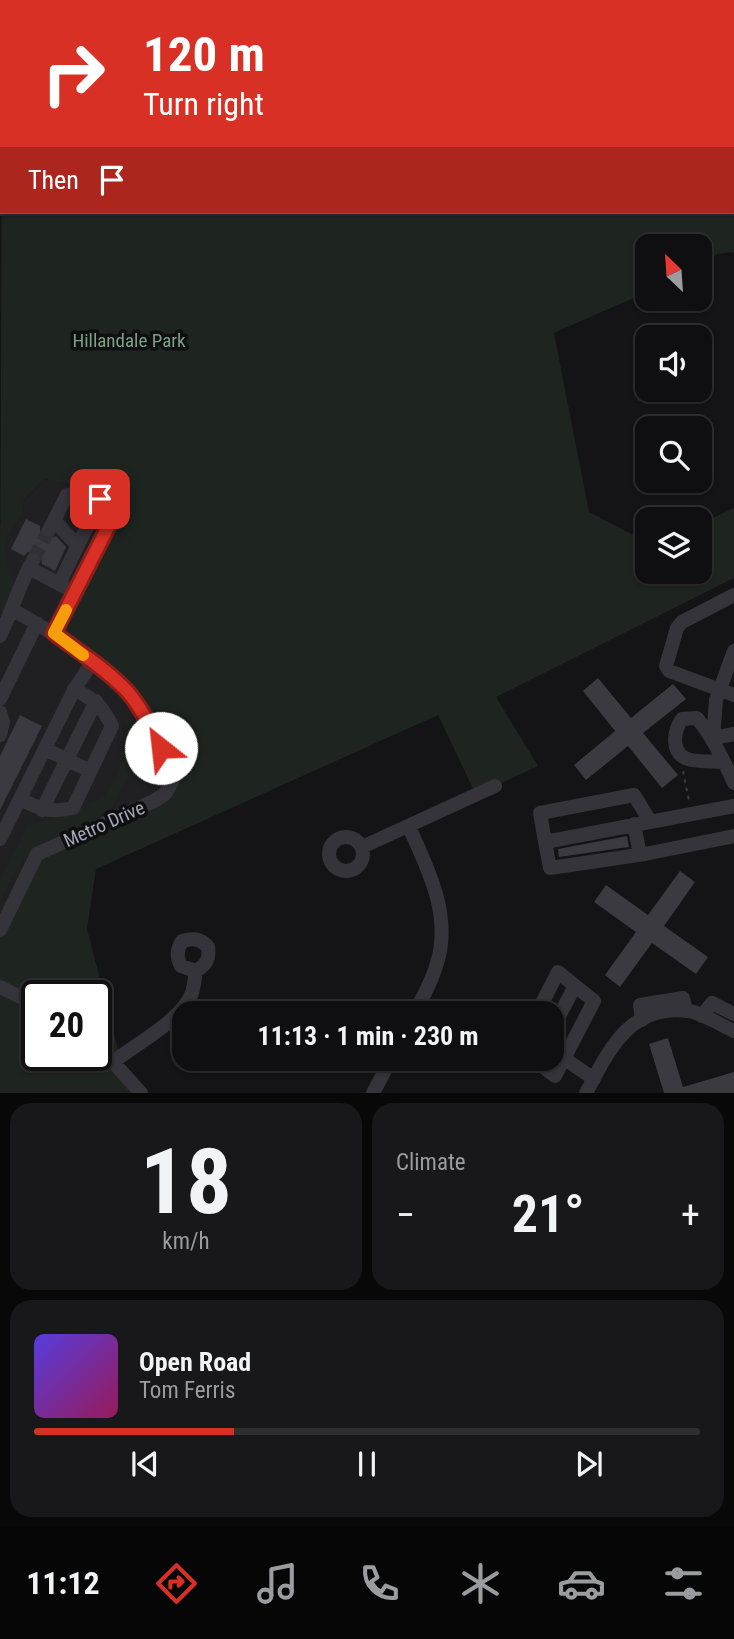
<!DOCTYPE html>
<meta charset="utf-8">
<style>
:root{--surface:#0f0e10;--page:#181719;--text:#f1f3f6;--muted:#9b9c9f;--line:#2f2e30;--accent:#d93025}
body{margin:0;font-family:"Roboto Condensed",sans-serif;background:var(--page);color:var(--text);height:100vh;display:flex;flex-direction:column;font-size:26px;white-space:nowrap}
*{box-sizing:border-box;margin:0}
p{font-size:23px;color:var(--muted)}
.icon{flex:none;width:38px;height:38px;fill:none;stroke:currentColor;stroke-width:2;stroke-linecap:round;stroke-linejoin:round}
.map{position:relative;height:1093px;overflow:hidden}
.details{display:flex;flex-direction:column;gap:10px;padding:10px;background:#080809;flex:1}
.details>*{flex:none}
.top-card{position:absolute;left:0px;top:0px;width:735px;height:214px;box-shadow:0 2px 5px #0004,0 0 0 2px var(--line);background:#d93025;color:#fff;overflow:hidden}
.needle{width:46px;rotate:335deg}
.controls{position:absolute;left:635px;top:234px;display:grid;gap:14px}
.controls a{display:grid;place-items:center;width:77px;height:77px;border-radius:14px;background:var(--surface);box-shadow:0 2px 5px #0004,0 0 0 2px var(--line);font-size:35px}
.speed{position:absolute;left:21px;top:980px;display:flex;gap:14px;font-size:35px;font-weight:700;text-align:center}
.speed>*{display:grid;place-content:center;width:91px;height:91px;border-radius:50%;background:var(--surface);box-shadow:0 2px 5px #0004,0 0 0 2px var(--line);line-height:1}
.speed .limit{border:4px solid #111;border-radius:10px;background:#fff;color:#111}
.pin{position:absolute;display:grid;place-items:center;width:60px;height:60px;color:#fff;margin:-30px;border-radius:14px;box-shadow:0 4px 10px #0006}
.me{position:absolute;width:77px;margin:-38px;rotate:331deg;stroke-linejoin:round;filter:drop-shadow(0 0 5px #0008)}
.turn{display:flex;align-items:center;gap:24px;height:147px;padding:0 28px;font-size:32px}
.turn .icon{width:91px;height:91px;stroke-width:2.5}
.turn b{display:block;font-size:49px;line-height:60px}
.then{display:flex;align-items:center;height:66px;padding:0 28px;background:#0003;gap:14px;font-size:26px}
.big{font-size:52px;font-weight:700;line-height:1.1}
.details .card{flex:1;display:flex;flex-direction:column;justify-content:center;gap:10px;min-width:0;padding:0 24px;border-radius:21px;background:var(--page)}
.details .dial{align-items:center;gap:0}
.dial b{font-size:91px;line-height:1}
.song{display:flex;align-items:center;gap:21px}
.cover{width:84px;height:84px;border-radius:10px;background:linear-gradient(135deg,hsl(250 70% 55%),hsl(330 70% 35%))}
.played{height:7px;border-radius:4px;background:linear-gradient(90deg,var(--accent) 30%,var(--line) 30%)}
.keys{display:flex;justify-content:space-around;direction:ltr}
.heat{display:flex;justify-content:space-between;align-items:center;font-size:38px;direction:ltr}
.details .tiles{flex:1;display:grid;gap:10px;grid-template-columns:1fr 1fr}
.card:last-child{grid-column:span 2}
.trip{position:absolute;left:172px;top:1001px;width:392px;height:70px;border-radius:21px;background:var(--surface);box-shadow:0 2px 5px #0004,0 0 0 2px var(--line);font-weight:700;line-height:70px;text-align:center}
.menu{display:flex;height:112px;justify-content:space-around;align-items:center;background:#060606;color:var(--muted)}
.menu .icon{width:49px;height:49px}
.menu .current{color:var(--accent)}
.menu b{font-size:32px;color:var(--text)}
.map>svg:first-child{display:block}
</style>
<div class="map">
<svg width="734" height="1093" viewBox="0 0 734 1093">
<rect width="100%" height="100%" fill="#141315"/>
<path fill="#201f22" d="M80,478L94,480L108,488L128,693L172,782L0,930V525L45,479L69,485Z"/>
<path fill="#1e2520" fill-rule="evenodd" d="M85,0H734V255L733,252L717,254L700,268V247H648L647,292L554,333L589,512L647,542L648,572H700V524L734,508V578L496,697L538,766L476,795L438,715L96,869L87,929L120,1057L113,1063L141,1093H0V930L37,854L121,818L172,782L128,693L54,633L108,527L100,500L108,488L94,480L80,478L69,485L45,479L23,501C27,517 8,527 5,541C2,556 11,572 15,586L3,612H0L2,122V212H733V2H84ZM37,996H96V1055H37Z
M124,719L131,721L135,727V764L112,807L98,818L42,843L26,857L9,883L0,904V880L28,825L76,811L104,796L118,774L129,742Z"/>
<path fill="#3b3a40" d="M26,519L40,526V531L44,538L50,539L56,536L66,547L55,571L42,564L41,555L37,551L28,552L24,556L11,549Z
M598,678L631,718L673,684L686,699L643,733L678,775L662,788L628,746L586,780L574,765L615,731L583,691Z
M20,715L42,726L0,810V756Z
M627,836L629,847L559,857L558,849Z
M680,871L695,882L664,926L708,957L696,974L652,943L620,987L605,975L636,932L594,902L606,885L648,915Z
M668,1038L683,1087L734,1072V1093H664L649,1044Z"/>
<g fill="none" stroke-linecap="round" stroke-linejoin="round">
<path stroke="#313035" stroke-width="14" stroke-dasharray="14 7" stroke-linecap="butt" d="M33,560L49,530"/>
<path stroke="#3a3b41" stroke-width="2" stroke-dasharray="3.5 5" stroke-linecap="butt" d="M381,0L382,2
M683,771L689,801"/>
<path stroke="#35343a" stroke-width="14" d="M54,520L77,545
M49,530L67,495C95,488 106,500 108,527L54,633
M29,568L65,587
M59,584L100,500
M734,595L682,622L677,628L666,666L669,671L734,695
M0,636C12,611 19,585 33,560
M0,699L37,623
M0,712L3,722L0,735
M713,738L716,700L734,651
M713,738L734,734
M45,749L90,771
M724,762C713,761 701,762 691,760C670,756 673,732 682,719L697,718C713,738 723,759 734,783
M20,799C42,810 49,813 73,808L112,726C101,704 96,701 74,689
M734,806L545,842L550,868L645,854L734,836
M42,810L96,701
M634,824L640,855
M409,827C428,869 452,916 437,963C432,981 423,997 414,1013
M329 854a17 17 0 1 1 34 0a17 17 0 1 1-34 0Z
M0,839L73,692L92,662
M545,842L540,813L634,795L650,821
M362,847L495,786
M0,930L37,854L154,801L165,794L172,782C158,699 81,648 13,610
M0,987L37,1005
M702,1016L712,1003L734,1014
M642,1020L640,1005L683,998L686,1011
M551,1031L575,986
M96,1048L113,1062L141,1093
M533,1059L555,1076L594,1001L558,972L537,1013
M565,1059L594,1079
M113,1062C136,1044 182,1020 192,993C194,986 195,978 196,971C206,965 210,959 208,947C200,938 193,938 182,941C177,950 176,956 181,966L196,971
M373,1093L391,1059
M586,1093C609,1050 630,1003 689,1011C703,1013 720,1025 734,1031"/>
</g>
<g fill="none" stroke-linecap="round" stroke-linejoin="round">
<g stroke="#8d1f18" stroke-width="18">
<path id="route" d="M100,499L107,511L108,527L54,633C79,652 106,669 127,691C141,707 152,729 161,748"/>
</g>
<use href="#route" stroke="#d93025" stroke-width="12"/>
<path stroke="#f59e0b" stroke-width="12" d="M66,610L54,633L83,655"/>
</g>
<g text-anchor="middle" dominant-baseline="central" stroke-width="7" stroke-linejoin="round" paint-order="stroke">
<g font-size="19" fill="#7ca187" stroke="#0f0e10">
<text x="129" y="340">Hillandale Park</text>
</g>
<g font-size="19" fill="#a5a6b6" stroke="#0f0e10">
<text transform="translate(104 824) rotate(-24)">Metro Drive</text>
</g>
</g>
</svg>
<div class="controls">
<a><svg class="needle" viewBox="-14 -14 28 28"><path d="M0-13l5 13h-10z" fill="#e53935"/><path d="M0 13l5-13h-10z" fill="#9b9c9f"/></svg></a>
<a><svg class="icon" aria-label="sound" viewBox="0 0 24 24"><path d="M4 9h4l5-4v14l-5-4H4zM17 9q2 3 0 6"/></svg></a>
<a><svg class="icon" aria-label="search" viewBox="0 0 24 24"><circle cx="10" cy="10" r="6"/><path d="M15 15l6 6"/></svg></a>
<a><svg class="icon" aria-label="layers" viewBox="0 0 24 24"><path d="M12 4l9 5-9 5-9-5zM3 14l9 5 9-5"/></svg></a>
</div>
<div class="speed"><div class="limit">20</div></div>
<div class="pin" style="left:100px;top:499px;background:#d93025"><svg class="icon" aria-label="arrive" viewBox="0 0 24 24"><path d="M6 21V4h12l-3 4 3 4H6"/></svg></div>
<svg class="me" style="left:161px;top:748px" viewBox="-20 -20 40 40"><circle r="19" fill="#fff"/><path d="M0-13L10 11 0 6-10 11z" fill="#d93025"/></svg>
<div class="trip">11:13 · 1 min · 230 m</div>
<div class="top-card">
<div class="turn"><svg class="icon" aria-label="right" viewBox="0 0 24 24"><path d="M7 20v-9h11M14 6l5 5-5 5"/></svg><div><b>120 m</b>Turn right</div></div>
<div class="then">Then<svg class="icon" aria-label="arrive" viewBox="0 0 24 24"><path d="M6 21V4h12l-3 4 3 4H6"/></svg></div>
</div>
</div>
<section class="details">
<div class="tiles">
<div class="card dial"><b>18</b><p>km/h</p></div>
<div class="card"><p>Climate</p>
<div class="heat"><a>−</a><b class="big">21°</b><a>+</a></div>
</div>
<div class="card">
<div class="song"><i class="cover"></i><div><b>Open Road</b><p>Tom Ferris</p></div></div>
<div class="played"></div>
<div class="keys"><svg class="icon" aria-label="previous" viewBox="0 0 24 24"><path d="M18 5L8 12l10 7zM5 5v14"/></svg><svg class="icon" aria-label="pause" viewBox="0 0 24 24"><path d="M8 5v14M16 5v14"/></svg><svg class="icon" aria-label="next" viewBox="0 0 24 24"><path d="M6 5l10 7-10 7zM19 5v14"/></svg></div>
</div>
</div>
</section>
<nav class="menu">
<b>11:12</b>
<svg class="icon current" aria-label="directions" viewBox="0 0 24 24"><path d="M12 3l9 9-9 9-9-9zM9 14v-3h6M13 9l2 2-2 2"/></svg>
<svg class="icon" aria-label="music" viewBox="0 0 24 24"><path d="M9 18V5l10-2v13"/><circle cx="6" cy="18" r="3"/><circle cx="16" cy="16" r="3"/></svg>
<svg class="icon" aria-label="phone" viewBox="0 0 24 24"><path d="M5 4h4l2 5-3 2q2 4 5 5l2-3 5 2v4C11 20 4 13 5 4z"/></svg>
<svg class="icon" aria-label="climate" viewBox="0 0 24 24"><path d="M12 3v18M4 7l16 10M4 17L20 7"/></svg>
<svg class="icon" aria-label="car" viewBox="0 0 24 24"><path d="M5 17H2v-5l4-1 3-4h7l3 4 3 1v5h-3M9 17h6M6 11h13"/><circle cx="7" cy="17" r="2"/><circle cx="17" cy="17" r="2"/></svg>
<svg class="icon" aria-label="filters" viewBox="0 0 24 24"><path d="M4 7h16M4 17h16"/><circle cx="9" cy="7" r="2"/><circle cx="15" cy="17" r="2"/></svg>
</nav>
